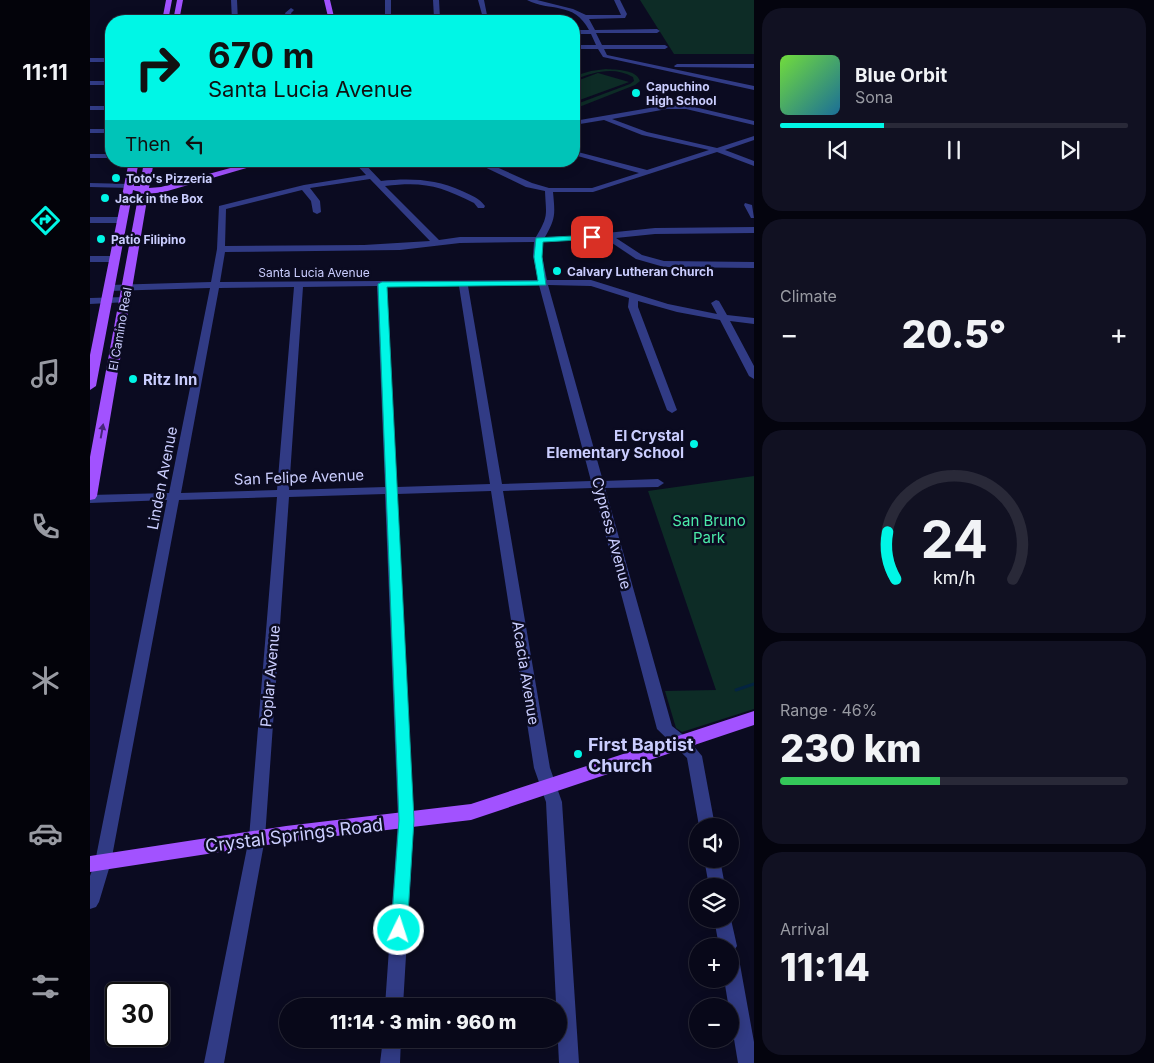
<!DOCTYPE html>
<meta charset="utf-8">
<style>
:root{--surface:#080819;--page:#112;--text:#f1f3f6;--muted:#989aa2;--line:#292938;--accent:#00f6e6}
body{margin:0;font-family:Inter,sans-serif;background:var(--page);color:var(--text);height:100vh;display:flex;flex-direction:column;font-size:19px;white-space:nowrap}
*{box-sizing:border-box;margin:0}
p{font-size:16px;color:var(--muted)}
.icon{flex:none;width:28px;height:28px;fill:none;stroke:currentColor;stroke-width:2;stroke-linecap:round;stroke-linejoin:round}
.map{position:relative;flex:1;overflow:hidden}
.panel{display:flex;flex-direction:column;gap:8px;padding:8px;background:#04040e;width:400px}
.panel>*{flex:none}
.top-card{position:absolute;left:15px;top:15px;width:475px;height:152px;border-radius:20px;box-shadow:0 2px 12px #0003,0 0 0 1px var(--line);background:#00f6e6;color:#111;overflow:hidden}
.fabs{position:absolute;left:599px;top:818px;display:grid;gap:10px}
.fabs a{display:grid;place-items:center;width:50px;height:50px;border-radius:50%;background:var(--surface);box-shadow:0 2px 12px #0003,0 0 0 1px var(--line);font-size:25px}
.speed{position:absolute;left:15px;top:982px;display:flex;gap:10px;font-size:25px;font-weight:700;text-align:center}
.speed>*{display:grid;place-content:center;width:65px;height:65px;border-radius:50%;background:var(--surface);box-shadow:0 2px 12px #0003,0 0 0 1px var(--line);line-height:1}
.speed .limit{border:2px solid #111;border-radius:8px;background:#fff;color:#111}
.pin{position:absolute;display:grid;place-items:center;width:42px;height:42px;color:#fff;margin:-21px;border-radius:10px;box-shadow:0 2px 8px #0006}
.me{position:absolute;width:55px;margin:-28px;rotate:4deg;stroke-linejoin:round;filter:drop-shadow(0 0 4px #0008)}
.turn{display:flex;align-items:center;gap:18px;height:105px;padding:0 20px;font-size:22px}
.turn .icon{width:65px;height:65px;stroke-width:2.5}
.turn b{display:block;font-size:35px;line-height:42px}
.then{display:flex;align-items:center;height:48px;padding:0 20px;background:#0003;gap:10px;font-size:19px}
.big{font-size:38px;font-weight:800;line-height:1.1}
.panel .widget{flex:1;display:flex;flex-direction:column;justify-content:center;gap:8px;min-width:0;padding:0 18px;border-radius:20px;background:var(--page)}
.panel .dial{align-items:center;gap:0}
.dial svg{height:130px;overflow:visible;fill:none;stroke:var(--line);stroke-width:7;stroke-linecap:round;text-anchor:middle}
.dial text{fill:var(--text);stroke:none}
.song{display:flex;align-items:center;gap:15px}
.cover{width:60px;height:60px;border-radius:8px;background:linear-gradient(135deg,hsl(100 70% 55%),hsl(200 70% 35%))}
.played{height:5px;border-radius:2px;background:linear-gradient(90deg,var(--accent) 30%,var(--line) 30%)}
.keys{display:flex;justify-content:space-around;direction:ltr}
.heat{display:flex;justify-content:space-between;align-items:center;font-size:28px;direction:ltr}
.charge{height:8px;border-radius:4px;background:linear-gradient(90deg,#34c759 46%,var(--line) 0)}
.trip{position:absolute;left:189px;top:998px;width:288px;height:50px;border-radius:25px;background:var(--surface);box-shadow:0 2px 12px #0003,0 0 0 1px var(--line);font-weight:800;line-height:50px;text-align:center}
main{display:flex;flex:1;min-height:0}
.tab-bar{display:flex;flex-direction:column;width:90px;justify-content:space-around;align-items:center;background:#03030a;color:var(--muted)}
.tab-bar .icon{width:35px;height:35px}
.tab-bar .current{color:var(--accent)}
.tab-bar b{font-size:22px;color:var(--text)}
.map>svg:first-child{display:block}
</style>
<main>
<nav class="tab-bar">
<b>11:11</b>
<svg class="icon current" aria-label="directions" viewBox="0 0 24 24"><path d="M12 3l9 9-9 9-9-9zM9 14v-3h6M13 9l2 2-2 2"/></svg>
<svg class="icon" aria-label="music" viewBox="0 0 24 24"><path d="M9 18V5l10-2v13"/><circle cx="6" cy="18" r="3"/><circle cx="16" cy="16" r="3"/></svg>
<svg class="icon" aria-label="phone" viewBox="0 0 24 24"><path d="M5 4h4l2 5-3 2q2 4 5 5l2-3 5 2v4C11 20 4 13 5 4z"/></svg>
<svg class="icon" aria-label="climate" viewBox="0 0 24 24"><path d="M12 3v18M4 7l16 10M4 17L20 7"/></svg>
<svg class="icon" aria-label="car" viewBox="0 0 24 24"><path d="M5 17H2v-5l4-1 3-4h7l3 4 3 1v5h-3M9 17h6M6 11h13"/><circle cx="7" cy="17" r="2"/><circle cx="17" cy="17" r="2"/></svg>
<svg class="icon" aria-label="filters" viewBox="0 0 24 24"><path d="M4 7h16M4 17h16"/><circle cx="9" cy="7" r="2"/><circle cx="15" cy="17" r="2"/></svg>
</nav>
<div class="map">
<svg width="664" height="1063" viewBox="0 0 664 1063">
<rect width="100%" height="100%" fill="#0b0b21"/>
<path fill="#0d2c26" d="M550,0H664V54H584Z
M516,69C526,70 546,69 550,81L545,85L484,109V105L540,84L544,81L543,77C524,66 503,72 484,80V76L501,71Z
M508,73L539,82L484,102V82Z
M664,476V709L592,732L586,728L575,691L626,690L558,491Z"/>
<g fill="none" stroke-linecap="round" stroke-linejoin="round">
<path stroke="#042441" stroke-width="3" d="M646,690L664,684"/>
<path fill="#313b85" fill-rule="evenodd" d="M141,0H147L148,21H142Z
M295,0H301V18L298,20L295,18Z
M343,0H349L350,18L347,20L344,18Z
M388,0H394L397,15H438L441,17L438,19L393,18Z
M437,0H447L483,9L496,15H531L524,0H530L537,14L535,18L499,19L505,30L567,29L570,31L567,33H506L512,45H575L578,47L575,49H514L517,55L664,86V90L513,57L508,49H484V45H506L501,34H484V30H499C484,1 460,12 437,0Z
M201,8L204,10L201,13L202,16H242L245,18L242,20L197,19L195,13Z
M0,58H21V62H0Z
M587,64H664V68L585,67L584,66Z
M0,81H21V85H0Z
M577,105H596L664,121V125L596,109H577L522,119L557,132L627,148L664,136V140L635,150L664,161V166L627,152L503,192H463C465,214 466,218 455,237L487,236L565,228L664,227V233L565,234L526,238L552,255L574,261L664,262V268L574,267L546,259L516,239L453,242L452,256L457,280H501L578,304L627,314L621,303L626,300L629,301L637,315L664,318V324L640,321L664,366V379L659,376L630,320L587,312L548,301V307L587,410L582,413L577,410L538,307L539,298L501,286L458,285L513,481L568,479L574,483L568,487L515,488L582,726L597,738L612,756L625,826H609L597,758L567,729L503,488L413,491L460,768L472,802L489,1063H469L456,802L444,768L401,491L307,494L324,820L313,1006H295L308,820L295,494L199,497L175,838L134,1063H114L159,838L187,497L89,500L21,862L9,902L6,907L0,909V876L5,862L77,500L0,503V495L79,493L120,288L19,291L14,288L19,285L121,282L127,249L129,206L214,185L276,175L263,161H272L291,181C321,178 345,179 372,191C381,195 389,198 395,206L394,208H388L384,203C350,186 334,181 295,186L349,240L370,237H446C459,215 456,215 455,191L436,187L382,161H393L442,183L459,188H502L549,173L484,155V151L557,170L619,150L552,135L514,120L484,125V121ZM280,179L340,241L274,245L135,246L136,209L212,190L221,201L223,212L227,214L231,212L230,201L220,188ZM444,242L443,256L448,280L130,282L135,252L310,250L370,243ZM449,285L501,481L412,484L378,286ZM287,286L295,487L199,490L213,287ZM297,286H369L400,484L307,487ZM204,287L187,490L91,493L129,288Z
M0,106H21V110H0Z
M0,129H21V133H0Z
M0,154H21V158H0Z
M0,183L40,184L44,186L40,188L0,187Z
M655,203L662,205L664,218H661L654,205Z
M0,217H33L37,220L33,223H0Z
M0,256H25L29,259L25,262H0Z
M35,297L38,298V302L0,304V298Z
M614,859H630L635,886H619Z
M640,915L647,946L643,952L646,953L649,959L664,1042V1063H648L634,979H640V946H629L624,919H640Z
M293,1039H311L310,1063H290Z"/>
<path fill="#a252ff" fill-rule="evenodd" d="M76,0H82L78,21H72Z
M87,0H93L89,21H83Z
M234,0H240L245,21H239Z
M39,161H49L44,186H50L54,161H64L59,188L71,187L166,161H181L74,192L58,194L7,496L5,499L0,500V457L49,192L43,190L6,386L0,390V355Z
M664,711V725L381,820L196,842L0,872V856L196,826L381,804Z"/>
</g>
<defs><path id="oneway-solid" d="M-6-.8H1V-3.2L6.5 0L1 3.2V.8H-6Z" transform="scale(1.25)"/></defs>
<use fill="#47277a" href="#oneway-solid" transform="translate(12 431) rotate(-80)"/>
<path fill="#00f6e6" stroke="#00a096" d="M502,235H505V239L453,242L452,257L456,285L297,287L324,820L317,930L315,935L309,937L303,935L301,930L309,820L288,284L292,282L448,281L444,257L446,238Z"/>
<g fill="#00f6e6" stroke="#0b0b21" stroke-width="2">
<circle cx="546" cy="93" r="5"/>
<circle cx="26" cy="178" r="5"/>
<circle cx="15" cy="198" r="5"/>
<circle cx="11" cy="239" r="5"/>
<circle cx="467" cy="271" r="5"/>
<circle cx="43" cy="379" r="5"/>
<circle cx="604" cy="444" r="5"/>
<circle cx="488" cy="754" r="5"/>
</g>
<g text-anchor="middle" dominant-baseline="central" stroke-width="5" stroke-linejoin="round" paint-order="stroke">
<g font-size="12" font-weight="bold" fill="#cbceff" stroke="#0b0b21" text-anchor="start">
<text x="556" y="86">Capuchino<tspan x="556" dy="14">High School</tspan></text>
<text x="36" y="178">Toto's Pizzeria</text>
<text x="25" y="198">Jack in the Box</text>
<text x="21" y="239">Patio Filipino</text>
<text x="477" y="271">Calvary Lutheran Church</text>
</g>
<g font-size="12" fill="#cbceff" stroke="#0b0b21">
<text x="224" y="272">Santa Lucia Avenue</text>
<text transform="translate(30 329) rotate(-80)">El Camino Real</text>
</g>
<g font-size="15" font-weight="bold" fill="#cbceff" stroke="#0b0b21" text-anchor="start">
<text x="53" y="379">Ritz Inn</text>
<text x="594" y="435" text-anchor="end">El Crystal<tspan x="594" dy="17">Elementary School</tspan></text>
</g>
<g font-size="15" fill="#cbceff" stroke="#0b0b21">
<text transform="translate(209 477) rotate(-2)">San Felipe Avenue</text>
<text transform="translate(72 478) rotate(-79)">Linden Avenue</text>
<text transform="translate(522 533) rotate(75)">Cypress Avenue</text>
<text transform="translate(436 673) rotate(81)">Acacia Avenue</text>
<text transform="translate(180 676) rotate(-85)">Poplar Avenue</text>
</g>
<g font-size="15" fill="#4beba9" stroke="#0b0b21">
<text x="619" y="520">San Bruno<tspan x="619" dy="17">Park</tspan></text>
</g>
<g font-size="18" font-weight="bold" fill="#cbceff" stroke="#0b0b21" text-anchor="start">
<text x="498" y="744">First Baptist<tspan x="498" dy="21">Church</tspan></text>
</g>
<g font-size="18" fill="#cbceff" stroke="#0b0b21">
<text transform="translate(204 835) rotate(-7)">Crystal Springs Road</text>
</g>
</g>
</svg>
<div class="fabs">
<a><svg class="icon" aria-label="sound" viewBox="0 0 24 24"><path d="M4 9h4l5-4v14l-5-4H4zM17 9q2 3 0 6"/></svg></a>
<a><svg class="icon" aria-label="layers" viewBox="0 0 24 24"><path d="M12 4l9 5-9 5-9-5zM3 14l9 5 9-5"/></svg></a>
<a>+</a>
<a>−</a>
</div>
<div class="speed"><div class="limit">30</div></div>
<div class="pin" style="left:502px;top:237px;background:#d93025"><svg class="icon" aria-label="arrive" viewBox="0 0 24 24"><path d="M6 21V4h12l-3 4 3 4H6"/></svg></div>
<svg class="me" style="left:309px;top:930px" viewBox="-20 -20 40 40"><circle r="17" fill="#00f6e6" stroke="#fff" stroke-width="3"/><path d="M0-11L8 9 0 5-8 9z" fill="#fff"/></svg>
<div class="trip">11:14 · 3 min · 960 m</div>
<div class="top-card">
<div class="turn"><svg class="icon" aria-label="right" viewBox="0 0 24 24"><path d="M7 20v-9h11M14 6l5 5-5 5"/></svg><div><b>670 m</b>Santa Lucia Avenue</div></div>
<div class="then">Then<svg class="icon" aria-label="left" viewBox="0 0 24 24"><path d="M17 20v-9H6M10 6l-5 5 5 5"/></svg></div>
</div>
</div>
<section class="panel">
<div class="widget">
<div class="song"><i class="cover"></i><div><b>Blue Orbit</b><p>Sona</p></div></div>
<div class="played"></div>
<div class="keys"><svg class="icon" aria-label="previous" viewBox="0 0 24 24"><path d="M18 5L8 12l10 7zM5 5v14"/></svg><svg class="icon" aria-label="pause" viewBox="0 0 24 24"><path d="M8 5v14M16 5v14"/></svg><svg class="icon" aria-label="next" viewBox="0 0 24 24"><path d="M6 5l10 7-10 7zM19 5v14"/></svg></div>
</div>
<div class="widget"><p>Climate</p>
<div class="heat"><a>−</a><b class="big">20.5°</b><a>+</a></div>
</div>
<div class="widget dial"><svg viewBox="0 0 100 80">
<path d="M14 69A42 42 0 1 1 86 69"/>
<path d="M14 69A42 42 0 0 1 9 40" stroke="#00f6e6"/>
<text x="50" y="56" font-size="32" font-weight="700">24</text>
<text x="50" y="72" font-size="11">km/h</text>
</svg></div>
<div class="widget"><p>Range · 46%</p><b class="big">230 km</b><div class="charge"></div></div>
<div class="widget"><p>Arrival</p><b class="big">11:14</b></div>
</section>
</main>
